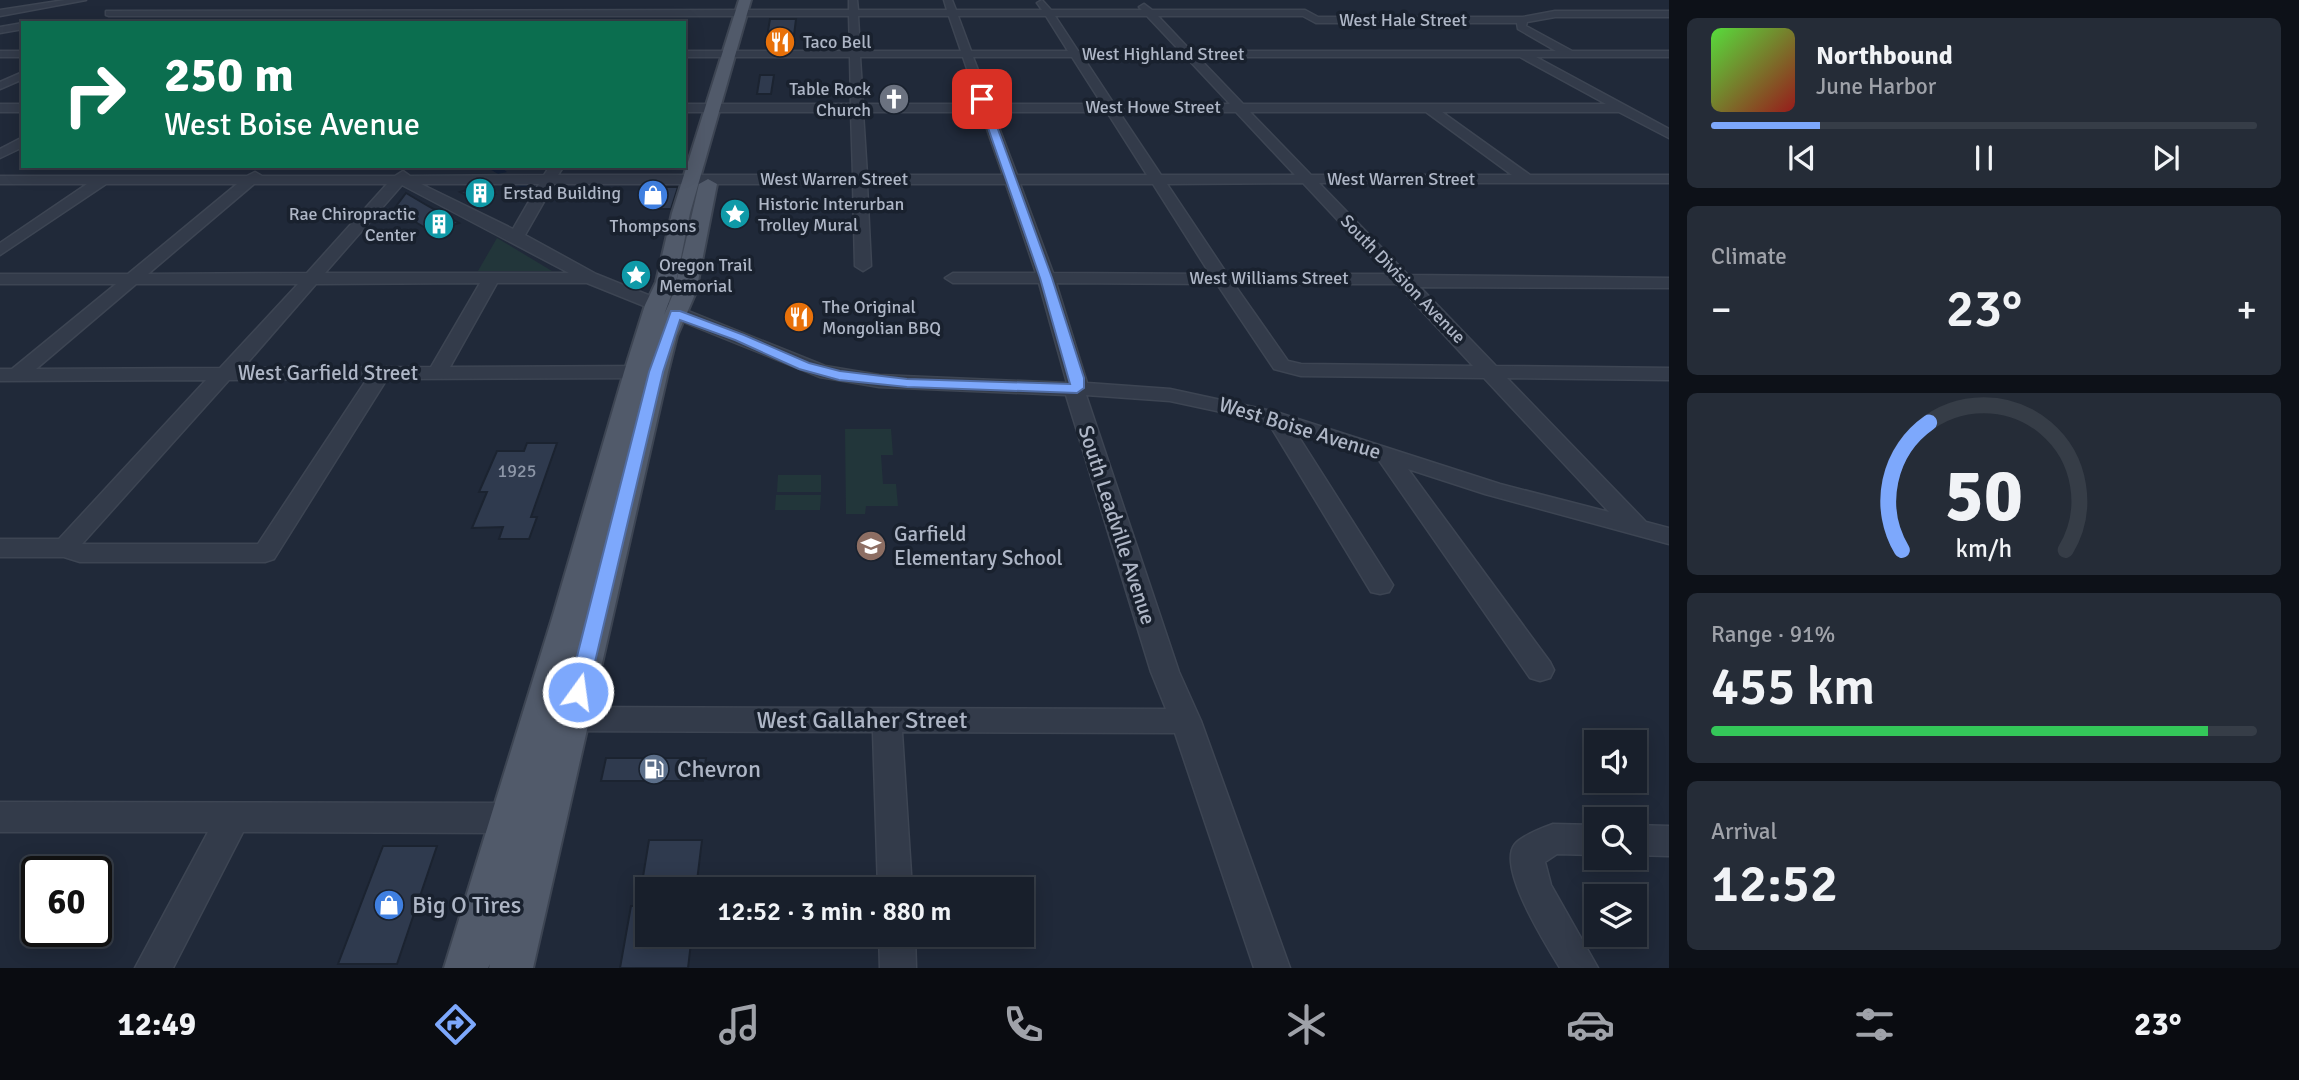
<!DOCTYPE html>
<meta charset="utf-8">
<style>
:root{--surface:#181f2b;--page:#252c37;--text:#f1f3f6;--muted:#9fa2a9;--line:#363d47;--accent:#7da8fc}
body{margin:0;font-family:Signika,sans-serif;background:var(--page);color:var(--text);height:100vh;display:flex;flex-direction:column;font-size:26px;white-space:nowrap}
*{box-sizing:border-box;margin:0}
p{font-size:23px;color:var(--muted)}
.icon{flex:none;width:38px;height:38px;fill:none;stroke:currentColor;stroke-width:2;stroke-linecap:round;stroke-linejoin:round}
.map{position:relative;flex:1;overflow:hidden}
.drawer{display:flex;flex-direction:column;gap:18px;padding:18px;background:#0d1118;width:630px}
.drawer>*{flex:none}
.hud{position:absolute;left:21px;top:21px;width:665px;height:147px;border-radius:0px;box-shadow:0 4px 18px #0003,0 0 0 2px var(--line);background:#0b6e4f;color:#fff;overflow:hidden}
.controls{position:absolute;left:1584px;top:730px;display:grid;gap:14px}
.controls a{display:grid;place-items:center;width:63px;height:63px;border-radius:0px;background:var(--surface);box-shadow:0 4px 18px #0003,0 0 0 2px var(--line);font-size:35px}
.speed{position:absolute;left:21px;top:856px;display:flex;gap:14px;font-size:35px;font-weight:700;text-align:center}
.speed>*{display:grid;place-content:center;width:91px;height:91px;border-radius:50%;background:var(--surface);box-shadow:0 4px 18px #0003,0 0 0 2px var(--line);line-height:1}
.speed .limit{border:4px solid #111;border-radius:10px;background:#fff;color:#111}
.pin{position:absolute;display:grid;place-items:center;width:60px;height:60px;color:#fff;margin:-30px;border-radius:14px;box-shadow:0 4px 10px #0006}
.me{position:absolute;width:77px;margin:-38px;rotate:14deg;stroke-linejoin:round;filter:drop-shadow(0 0 5px #0008)}
.turn{display:flex;align-items:center;gap:24px;height:147px;padding:0 28px;font-size:32px}
.turn .icon{width:91px;height:91px;stroke-width:2.5}
.turn b{display:block;font-size:49px;line-height:60px}
.big{font-size:52px;font-weight:600;line-height:1.1}
.drawer .card{flex:1;display:flex;flex-direction:column;justify-content:center;gap:10px;min-width:0;padding:0 24px;border-radius:10px;background:var(--page)}
.drawer .dial{align-items:center;gap:0}
.dial svg{height:182px;overflow:visible;fill:none;stroke:var(--line);stroke-width:7;stroke-linecap:round;text-anchor:middle}
.dial text{fill:var(--text);stroke:none}
.song{display:flex;align-items:center;gap:21px}
.cover{width:84px;height:84px;border-radius:10px;background:linear-gradient(135deg,hsl(110 70% 55%),hsl(0 70% 35%))}
.played{height:7px;border-radius:4px;background:linear-gradient(90deg,var(--accent) 20%,var(--line) 20%)}
.keys{display:flex;justify-content:space-around;direction:ltr}
.heat{display:flex;justify-content:space-between;align-items:center;font-size:38px;direction:ltr}
.charge{height:10px;border-radius:5px;background:linear-gradient(90deg,#34c759 91%,var(--line) 0)}
.trip{position:absolute;left:635px;top:877px;width:399px;height:70px;border-radius:0px;background:var(--surface);box-shadow:0 4px 18px #0003,0 0 0 2px var(--line);font-weight:600;line-height:70px;text-align:center}
.menu{display:flex;height:112px;justify-content:space-around;align-items:center;background:#0a0c11;color:var(--muted)}
.menu .icon{width:49px;height:49px}
.menu .current{color:var(--accent)}
.menu b{font-size:32px;color:var(--text)}
main{display:flex;flex:1;min-height:0}
.map>svg:first-child{display:block}
</style>
<main>
<div class="map">
<svg width="1669" height="968" viewBox="0 0 1669 968">
<rect width="100%" height="100%" fill="#202939"/>
<path fill="#22363a" d="M497,238L552,271H478Z
M845,429H891L893,455H881L883,484H896L898,506H866L865,514H846Z
M778,475H821V492H777Z
M776,495H821L820,510H775Z"/>
<g fill="none" stroke-linecap="round" stroke-linejoin="round">
<path fill="#132037" fill-rule="evenodd" d="M485,166H499L507,172L498,174Z
M511,179H519L538,188L532,191L511,183Z"/>
</g>
<path fill="#2f3a4e" stroke="#1b2330" stroke-width="2" d="M770,19H796L793,43H766Z
M760,75H774L771,94H757Z
M477,187H481L495,194L475,200L460,192Z
M647,187H678L671,209H653V199H642Z
M406,193L428,206L459,223L432,232L394,209Z
M527,443H557L531,517H537L529,539H499L503,527L472,528L487,492H479L497,451H524Z
M606,758H706L703,781H601Z
M649,840H702L696,889H641Z
M383,846H437L397,964H338Z
M631,906H648V934H692L688,968H620Z"/>
<g fill="none" stroke-linecap="round" stroke-linejoin="round">
<g stroke="#3d4553" stroke-width="3">
<path id="minor" d="M65,0H86L0,16V10Z
M849,0H857L858,10H947L944,0H952L956,10H1042L1037,3L1042,0L1051,10H1142L1139,7L1144,4L1152,10H1305L1318,17H1523L1555,11H1669V17H1555L1527,22L1526,26L1572,51H1669V57H1536L1669,129V138L1619,112H1442L1530,175H1669V183H1319L1408,275L1669,278V288L1420,287L1496,366L1669,368V380L1507,378L1646,522L1669,528V544L1485,494L1408,469L1550,662L1554,670L1550,678L1540,681L1530,678L1378,459L1295,431L1393,585L1389,592L1380,594L1371,592L1268,422L1170,401L1086,395L1179,672L1201,721L1290,968H1254L1175,733L902,732L912,889H878L873,732L559,731L549,728L544,719L549,710L559,707L1166,709L1151,672L1066,395L879,387L820,377L587,283H497L450,367L655,366L665,372L655,378L387,379L274,559L265,562H80L64,557H0V539H59L206,380L0,381V369H12L116,284H0V274H128L237,184H106L0,255V243L87,184H0V176H247L255,172L262,176H395L403,171L410,176L544,175L550,166H560L562,169L558,175H853L851,112H684V104H851L850,57H684V51H850L849,16H109L106,15V11L849,10ZM858,16H949L961,51H860ZM958,16H1046L1068,51H971ZM1055,16H1147L1180,51H1078ZM1158,16H1303L1316,23H1517L1518,29L1556,51H1191ZM860,57H963L979,104H863ZM973,57H1072L1102,104H991ZM1083,57H1186L1230,104H1114ZM1198,57H1520L1606,104H1243ZM863,112H981L1003,175H867ZM993,112H1107L1147,175H1017ZM1119,112H1236L1295,175H1161ZM1250,112H1426L1512,175H1311ZM1303,183L1388,274H1227L1167,184ZM254,184H387L307,273L148,274ZM421,184H539L513,229ZM554,184H853L855,266L863,271L871,266L867,184H1006L1036,273H953L945,278L953,283H1039L1067,383L879,375L825,366L596,274L525,235ZM1020,184H1153L1210,274L1053,273ZM402,185L569,273H325ZM480,283L431,367L243,368L316,284ZM1056,283L1217,284L1274,369L1301,376L1484,378L1609,512L1500,484L1276,412L1170,389L1087,383ZM136,284H298L220,368L36,369ZM1234,284H1397L1473,366L1301,364L1288,361ZM367,379L258,544H82L229,380Z
M23,23V29L0,33V27Z
M0,51H23V57H0Z
M23,72V79L0,89V82Z
M0,104H23V112H0Z
M23,137V147L0,158V149Z
M0,802L522,803L533,808L538,818L533,828L522,833L243,832L173,968H135L208,832H0Z
M1553,824L1596,825V855L1557,854L1545,862L1551,885L1598,968H1560C1547,946 1496,867 1515,844C1523,835 1542,828 1553,824Z
M1634,825L1669,826V856L1634,855Z
M879,934H915L916,968H880Z"/>
</g>
<g stroke="#3d4553" stroke-width="4">
<path id="major" d="M739,0H751L690,213L676,282L664,315L674,292L699,184L708,179L717,184L696,292L677,336L668,372L533,968H489L490,964L488,968H444L553,615L624,372L645,305L656,282L672,213Z"/>
</g>
<use href="#minor" fill="#333b4a" fill-rule="evenodd"/>
<use href="#major" fill="#515a6a" fill-rule="evenodd"/>
</g>
<path fill="#7da8fc" stroke="#516da4" stroke-width="2" d="M982,97L987,99L1052,278L1084,378V388L1077,393L907,387L839,380L799,369L735,340L680,320L663,372L588,692L585,698L578,700L571,698L568,692L649,372L671,311H680L744,335L809,363L840,371L907,379L1070,384L1040,278L978,99Z"/>
<defs>
<g id="restaurant-disc" transform="scale(1.575)"><circle r="9.5" fill="#e8710a" stroke="#19212e"/><path d="M-5-6h1v4h1v-4h1v4h1v-4h1v5L-1.5 .5V6h-2V.5L-5-1ZM5-6V6H3V1.5H1.5Q1.5-4 5-6Z" fill="#fff"/></g>
<g id="church-disc" transform="scale(1.575)"><circle r="9.5" fill="#6b7280" stroke="#19212e"/><path d="M-1.2-6h2.4v3.5h3.3v2.4h-3.3V6h-2.4V-.1h-3.3v-2.4h3.3Z" fill="#fff"/></g>
<g id="building-disc" transform="scale(1.575)"><circle r="9.5" fill="#0f9aa8" stroke="#19212e"/><path d="M-4-6H4V6H1V3H-1V6H-4ZM-2.5-4.3h1.7v1.8h-1.7ZM.8-4.3h1.7v1.8H.8ZM-2.5-1h1.7V.8h-1.7ZM.8-1h1.7V.8H.8Z" fill="#fff"/></g>
<g id="shop-disc" transform="scale(1.575)"><circle r="9.5" fill="#3f7fe0" stroke="#19212e"/><path d="M-5-2.5h2.3a2.7 3.5 0 0 1 5.4 0H5L5.5 6h-11ZM-1.5-2.5h3a1.5 2.3 0 0 0-3 0Z" fill="#fff"/></g>
<g id="sight-disc" transform="scale(1.575)"><circle r="9.5" fill="#0f9aa8" stroke="#19212e"/><path d="M0-6L1.8-2.2L6-1.7L2.9 1.2L3.7 5.4L0 3.3L-3.7 5.4L-2.9 1.2L-6-1.7L-1.8-2.2Z" fill="#fff"/></g>
<g id="school-disc" transform="scale(1.575)"><circle r="9.5" fill="#8d6e63" stroke="#19212e"/><path d="M0-5L7-2L0 1L-7-2ZM-4 1L0 2.5L4 1V4Q0 6-4 4Z" fill="#fff"/></g>
<g id="fuel-disc" transform="scale(1.575)"><circle r="9.5" fill="#5c6f8a" stroke="#19212e"/><path d="M-5.5-6h7V0h2V4h1.3V-2.5L3-4.5l.8-.8L6-3V5H2.5V1h-1V6h-7ZM-4.2-4.7v3.2H.2V-4.7Z" fill="#fff"/></g>
</defs>
<g fill-rule="evenodd">
<use href="#restaurant-disc" x="780" y="42"/>
<use href="#church-disc" x="894" y="99"/>
<use href="#building-disc" x="480" y="193"/>
<use href="#shop-disc" x="653" y="195"/>
<use href="#sight-disc" x="735" y="214"/>
<use href="#building-disc" x="439" y="224"/>
<use href="#sight-disc" x="636" y="275"/>
<use href="#restaurant-disc" x="799" y="317"/>
<use href="#school-disc" x="871" y="546"/>
<use href="#fuel-disc" x="654" y="769"/>
<use href="#shop-disc" x="389" y="905"/>
</g>
<g text-anchor="middle" dominant-baseline="central" stroke-width="7" stroke-linejoin="round" paint-order="stroke">
<g font-size="18" fill="#aeb6c6" stroke="#19212e">
<text x="1403" y="20">West Hale Street</text>
<text x="1163" y="54">West Highland Street</text>
<text x="1153" y="107">West Howe Street</text>
<text x="834" y="179">West Warren Street</text>
<text x="1401" y="179">West Warren Street</text>
<text x="1269" y="278">West Williams Street</text>
<text transform="translate(1403 279) rotate(46)">South Division Avenue</text>
</g>
<g font-size="18" fill="#aeb6c6" stroke="#19212e" text-anchor="start">
<text x="803" y="42">Taco Bell</text>
<text x="871" y="89" text-anchor="end">Table Rock<tspan x="871" dy="21">Church</tspan></text>
<text x="503" y="193">Erstad Building</text>
<text x="758" y="204">Historic Interurban<tspan x="758" dy="21">Trolley Mural</tspan></text>
<text x="416" y="214" text-anchor="end">Rae Chiropractic<tspan x="416" dy="21">Center</tspan></text>
<text x="653" y="226" text-anchor="middle">Thompsons</text>
<text x="659" y="265">Oregon Trail<tspan x="659" dy="21">Memorial</tspan></text>
<text x="822" y="307">The Original<tspan x="822" dy="21">Mongolian BBQ</tspan></text>
</g>
<g font-size="18" fill="#8d96a7">
<text x="517" y="471">1925</text>
</g>
<g font-size="21" fill="#aeb6c6" stroke="#19212e">
<text x="328" y="373">West Garfield Street</text>
<text transform="translate(1300 428) rotate(17)">West Boise Avenue</text>
<text transform="translate(1117 525) rotate(72)">South Leadville Avenue</text>
</g>
<g font-size="21" fill="#aeb6c6" stroke="#19212e" text-anchor="start">
<text x="894" y="534">Garfield<tspan x="894" dy="24">Elementary School</tspan></text>
</g>
<g font-size="24" fill="#aeb6c6" stroke="#19212e">
<text x="862" y="720">West Gallaher Street</text>
</g>
<g font-size="24" fill="#aeb6c6" stroke="#19212e" text-anchor="start">
<text x="677" y="769">Chevron</text>
<text x="412" y="905">Big O Tires</text>
</g>
</g>
</svg>
<div class="controls">
<a><svg class="icon" aria-label="sound" viewBox="0 0 24 24"><path d="M4 9h4l5-4v14l-5-4H4zM17 9q2 3 0 6"/></svg></a>
<a><svg class="icon" aria-label="search" viewBox="0 0 24 24"><circle cx="10" cy="10" r="6"/><path d="M15 15l6 6"/></svg></a>
<a><svg class="icon" aria-label="layers" viewBox="0 0 24 24"><path d="M12 4l9 5-9 5-9-5zM3 14l9 5 9-5"/></svg></a>
</div>
<div class="speed"><div class="limit">60</div></div>
<div class="pin" style="left:982px;top:99px;background:#d93025"><svg class="icon" aria-label="arrive" viewBox="0 0 24 24"><path d="M6 21V4h12l-3 4 3 4H6"/></svg></div>
<svg class="me" style="left:578px;top:692px" viewBox="-20 -20 40 40"><circle r="17" fill="#7da8fc" stroke="#fff" stroke-width="3"/><path d="M0-11L8 9 0 5-8 9z" fill="#fff"/></svg>
<div class="trip">12:52 · 3 min · 880 m</div>
<div class="hud">
<div class="turn"><svg class="icon" aria-label="right" viewBox="0 0 24 24"><path d="M7 20v-9h11M14 6l5 5-5 5"/></svg><div><b>250 m</b>West Boise Avenue</div></div>
</div>
</div>
<section class="drawer">
<div class="card">
<div class="song"><i class="cover"></i><div><b>Northbound</b><p>June Harbor</p></div></div>
<div class="played"></div>
<div class="keys"><svg class="icon" aria-label="previous" viewBox="0 0 24 24"><path d="M18 5L8 12l10 7zM5 5v14"/></svg><svg class="icon" aria-label="pause" viewBox="0 0 24 24"><path d="M8 5v14M16 5v14"/></svg><svg class="icon" aria-label="next" viewBox="0 0 24 24"><path d="M6 5l10 7-10 7zM19 5v14"/></svg></div>
</div>
<div class="card"><p>Climate</p>
<div class="heat"><a>−</a><b class="big">23°</b><a>+</a></div>
</div>
<div class="card dial"><svg viewBox="0 0 100 80">
<path d="M14 69A42 42 0 1 1 86 69"/>
<path d="M14 69A42 42 0 0 1 26 13" stroke="#7da8fc"/>
<text x="50" y="56" font-size="32" font-weight="700">50</text>
<text x="50" y="72" font-size="11">km/h</text>
</svg></div>
<div class="card"><p>Range · 91%</p><b class="big">455 km</b><div class="charge"></div></div>
<div class="card"><p>Arrival</p><b class="big">12:52</b></div>
</section>
</main>
<nav class="menu">
<b>12:49</b>
<svg class="icon current" aria-label="directions" viewBox="0 0 24 24"><path d="M12 3l9 9-9 9-9-9zM9 14v-3h6M13 9l2 2-2 2"/></svg>
<svg class="icon" aria-label="music" viewBox="0 0 24 24"><path d="M9 18V5l10-2v13"/><circle cx="6" cy="18" r="3"/><circle cx="16" cy="16" r="3"/></svg>
<svg class="icon" aria-label="phone" viewBox="0 0 24 24"><path d="M5 4h4l2 5-3 2q2 4 5 5l2-3 5 2v4C11 20 4 13 5 4z"/></svg>
<svg class="icon" aria-label="climate" viewBox="0 0 24 24"><path d="M12 3v18M4 7l16 10M4 17L20 7"/></svg>
<svg class="icon" aria-label="car" viewBox="0 0 24 24"><path d="M5 17H2v-5l4-1 3-4h7l3 4 3 1v5h-3M9 17h6M6 11h13"/><circle cx="7" cy="17" r="2"/><circle cx="17" cy="17" r="2"/></svg>
<svg class="icon" aria-label="filters" viewBox="0 0 24 24"><path d="M4 7h16M4 17h16"/><circle cx="9" cy="7" r="2"/><circle cx="15" cy="17" r="2"/></svg>
<b>23°</b>
</nav>
